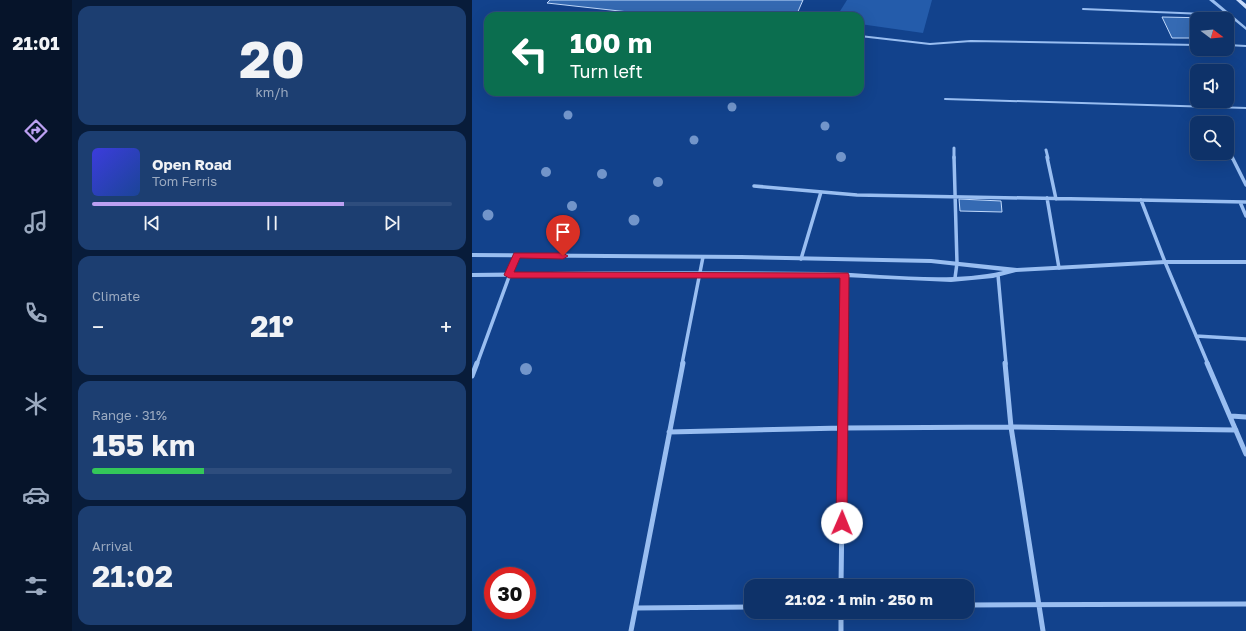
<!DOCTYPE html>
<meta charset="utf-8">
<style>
:root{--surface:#0e3269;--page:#1c3e71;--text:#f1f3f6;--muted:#9baac0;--line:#2e4d7d;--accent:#bca0f2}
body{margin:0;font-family:"Golos Text",sans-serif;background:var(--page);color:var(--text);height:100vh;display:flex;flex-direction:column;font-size:15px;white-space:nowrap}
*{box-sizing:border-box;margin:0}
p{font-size:13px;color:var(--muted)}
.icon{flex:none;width:22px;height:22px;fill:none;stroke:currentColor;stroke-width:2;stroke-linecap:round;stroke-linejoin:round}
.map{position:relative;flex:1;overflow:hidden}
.drawer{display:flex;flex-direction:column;gap:6px;padding:6px;background:#081c3a;width:400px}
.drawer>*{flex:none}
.hud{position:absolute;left:12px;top:12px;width:380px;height:84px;border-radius:12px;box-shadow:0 4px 16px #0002,0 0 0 1px var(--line);background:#0b6e4f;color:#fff;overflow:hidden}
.needle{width:26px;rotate:106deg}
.controls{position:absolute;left:718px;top:12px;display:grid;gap:8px}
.controls a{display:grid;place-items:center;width:44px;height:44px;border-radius:8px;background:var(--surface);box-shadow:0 4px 16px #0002,0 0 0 1px var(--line);font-size:20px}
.speed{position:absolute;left:12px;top:567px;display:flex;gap:8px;font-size:20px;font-weight:700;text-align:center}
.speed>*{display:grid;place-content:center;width:52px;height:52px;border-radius:50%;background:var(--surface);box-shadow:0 4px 16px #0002,0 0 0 1px var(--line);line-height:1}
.speed .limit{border:6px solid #d22;background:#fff;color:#111}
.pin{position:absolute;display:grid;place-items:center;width:34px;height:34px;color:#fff;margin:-41px -17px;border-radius:50% 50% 50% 0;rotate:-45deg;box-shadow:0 0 4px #0007}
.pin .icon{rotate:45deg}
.me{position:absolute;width:44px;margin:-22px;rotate:1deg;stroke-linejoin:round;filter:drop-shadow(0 0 3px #0008)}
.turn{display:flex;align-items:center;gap:14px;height:84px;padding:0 20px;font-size:18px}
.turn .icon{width:52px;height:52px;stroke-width:2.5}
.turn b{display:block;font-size:28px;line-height:34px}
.big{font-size:30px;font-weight:700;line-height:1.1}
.drawer .card{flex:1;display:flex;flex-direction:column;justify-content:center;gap:6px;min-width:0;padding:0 14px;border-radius:12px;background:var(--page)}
.drawer .dial{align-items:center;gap:0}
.dial b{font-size:52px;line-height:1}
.song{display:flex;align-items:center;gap:12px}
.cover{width:48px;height:48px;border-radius:6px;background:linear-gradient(135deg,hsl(240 70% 55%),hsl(220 70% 35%))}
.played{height:4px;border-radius:2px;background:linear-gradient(90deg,var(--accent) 70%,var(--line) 70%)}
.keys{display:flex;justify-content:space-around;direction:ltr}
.heat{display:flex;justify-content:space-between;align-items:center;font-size:22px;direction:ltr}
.charge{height:6px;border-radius:3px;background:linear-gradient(90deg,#34c759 31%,var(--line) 0)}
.trip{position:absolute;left:272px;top:579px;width:230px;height:40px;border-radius:12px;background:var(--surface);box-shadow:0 4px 16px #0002,0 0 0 1px var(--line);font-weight:700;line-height:40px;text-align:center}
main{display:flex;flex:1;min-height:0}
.dock{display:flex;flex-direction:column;width:72px;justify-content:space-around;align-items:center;background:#06142a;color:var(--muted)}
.dock .icon{width:28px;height:28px}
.dock .selected{color:var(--accent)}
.dock b{font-size:18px;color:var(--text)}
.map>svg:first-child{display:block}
</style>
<main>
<nav class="dock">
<b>21:01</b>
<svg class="icon selected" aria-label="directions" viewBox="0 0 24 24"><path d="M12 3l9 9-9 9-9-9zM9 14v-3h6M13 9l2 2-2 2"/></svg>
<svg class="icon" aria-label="music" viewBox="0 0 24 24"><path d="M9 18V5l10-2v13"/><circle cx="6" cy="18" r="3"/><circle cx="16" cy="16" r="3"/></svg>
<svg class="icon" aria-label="phone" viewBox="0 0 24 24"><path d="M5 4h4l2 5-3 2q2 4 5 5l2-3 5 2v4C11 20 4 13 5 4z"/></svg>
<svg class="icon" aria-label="climate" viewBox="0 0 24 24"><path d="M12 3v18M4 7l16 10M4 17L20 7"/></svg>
<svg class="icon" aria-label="car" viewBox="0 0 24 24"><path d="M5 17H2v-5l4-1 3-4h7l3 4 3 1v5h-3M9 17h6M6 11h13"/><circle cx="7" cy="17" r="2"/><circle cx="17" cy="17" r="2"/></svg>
<svg class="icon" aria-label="filters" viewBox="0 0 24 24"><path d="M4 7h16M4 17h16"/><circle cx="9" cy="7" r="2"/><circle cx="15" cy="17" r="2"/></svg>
</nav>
<section class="drawer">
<div class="card dial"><b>20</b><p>km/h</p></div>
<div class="card">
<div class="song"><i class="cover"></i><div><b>Open Road</b><p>Tom Ferris</p></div></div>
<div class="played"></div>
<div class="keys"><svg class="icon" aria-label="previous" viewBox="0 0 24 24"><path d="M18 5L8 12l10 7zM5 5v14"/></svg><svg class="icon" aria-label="pause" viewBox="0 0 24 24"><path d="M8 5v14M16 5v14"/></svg><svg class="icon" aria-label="next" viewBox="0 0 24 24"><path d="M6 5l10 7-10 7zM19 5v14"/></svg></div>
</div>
<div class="card"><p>Climate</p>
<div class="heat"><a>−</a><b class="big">21°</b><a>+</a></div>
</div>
<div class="card"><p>Range · 31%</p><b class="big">155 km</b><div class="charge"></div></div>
<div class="card"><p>Arrival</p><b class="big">21:02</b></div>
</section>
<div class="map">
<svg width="774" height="631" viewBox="0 0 774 631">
<rect width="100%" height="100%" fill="#12428c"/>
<path fill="#245cab" d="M375,0H460L451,33L388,24V16H365Z"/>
<path fill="#356ab3" stroke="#c0d9fc" d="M78,0H331L324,16H193L75,3Z
M690,17L739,18L740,19H725V38H700Z
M487,199L529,201L530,212L488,211Z"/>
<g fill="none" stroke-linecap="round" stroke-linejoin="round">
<path stroke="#99bef1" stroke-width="2" d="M611,9L757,15
M388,36L458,44L499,41L725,45
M755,45L774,46
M473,99L774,108"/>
<path stroke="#99bef1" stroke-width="3" d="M482,148V158
M574,150L576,158
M757,152L760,158"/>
<path stroke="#99bef1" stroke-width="3.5" d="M482,157L485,263L483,278
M575,157L584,199
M760,157L774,185
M282,186L385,195L774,202
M575,198L587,268
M669,200L693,262L736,364
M768,202L774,216
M329,259L349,192
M526,275L534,364
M724,336L774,339
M5,364L45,255
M210,364L231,257
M372,364L373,275"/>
<path stroke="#99bef1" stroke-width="5" d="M533,363L539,427L571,631
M735,363L774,454
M0,376L5,363
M759,416L774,417
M197,432L371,428L539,427L764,430
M369,586L372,363
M495,605L774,604
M164,608L279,607
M369,612V631
M159,631L211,363"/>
<path fill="#99bef1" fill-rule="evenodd" d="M737,0H742L774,27V30Z
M0,253L269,255L459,259L545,268L693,260H774V264H693L544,272L521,278L479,282L372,277L279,276L0,277V273C117,271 234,271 351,272C409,273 474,284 531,271L459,263L269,259L0,257Z"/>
<path fill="#c8dcfc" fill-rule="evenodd" d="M764,0H769L774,4V9Z"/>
</g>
<g fill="#7295ca">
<circle cx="260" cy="107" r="4.5"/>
<circle cx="96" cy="115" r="4.5"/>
<circle cx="353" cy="126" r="4.5"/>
<circle cx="222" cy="140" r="4.5"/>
<circle cx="369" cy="157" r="5"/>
<circle cx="74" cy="172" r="5"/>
<circle cx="130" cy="174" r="5"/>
<circle cx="186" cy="182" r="5"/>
<circle cx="100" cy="206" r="5"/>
<circle cx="16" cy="215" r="5.5"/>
<circle cx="162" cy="220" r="5.5"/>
<circle cx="54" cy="369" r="6"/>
</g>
<path fill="#e11d48" stroke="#92132f" d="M42,253H91L96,256L91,259L48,258L42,272L376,273L377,275L375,523L374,526L370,528L366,526L364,523L368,278H37L32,275Z"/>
</svg>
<div class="controls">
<a><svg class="needle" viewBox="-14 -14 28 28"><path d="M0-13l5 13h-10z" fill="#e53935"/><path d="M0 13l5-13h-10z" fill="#9baac0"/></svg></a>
<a><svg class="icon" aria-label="sound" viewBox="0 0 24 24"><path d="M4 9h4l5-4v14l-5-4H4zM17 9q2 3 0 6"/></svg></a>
<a><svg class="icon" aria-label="search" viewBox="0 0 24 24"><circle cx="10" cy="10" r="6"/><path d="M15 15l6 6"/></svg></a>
</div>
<div class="speed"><div class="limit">30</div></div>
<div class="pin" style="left:91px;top:256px;background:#d93025"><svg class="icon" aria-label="arrive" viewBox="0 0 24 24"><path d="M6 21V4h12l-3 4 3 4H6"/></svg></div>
<svg class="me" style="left:370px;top:523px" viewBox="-20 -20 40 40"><circle r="19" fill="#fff"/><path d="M0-13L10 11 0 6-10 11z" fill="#e11d48"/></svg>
<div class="trip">21:02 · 1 min · 250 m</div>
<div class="hud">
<div class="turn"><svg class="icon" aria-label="left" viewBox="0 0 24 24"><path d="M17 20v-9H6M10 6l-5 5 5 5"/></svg><div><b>100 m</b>Turn left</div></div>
</div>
</div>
</main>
